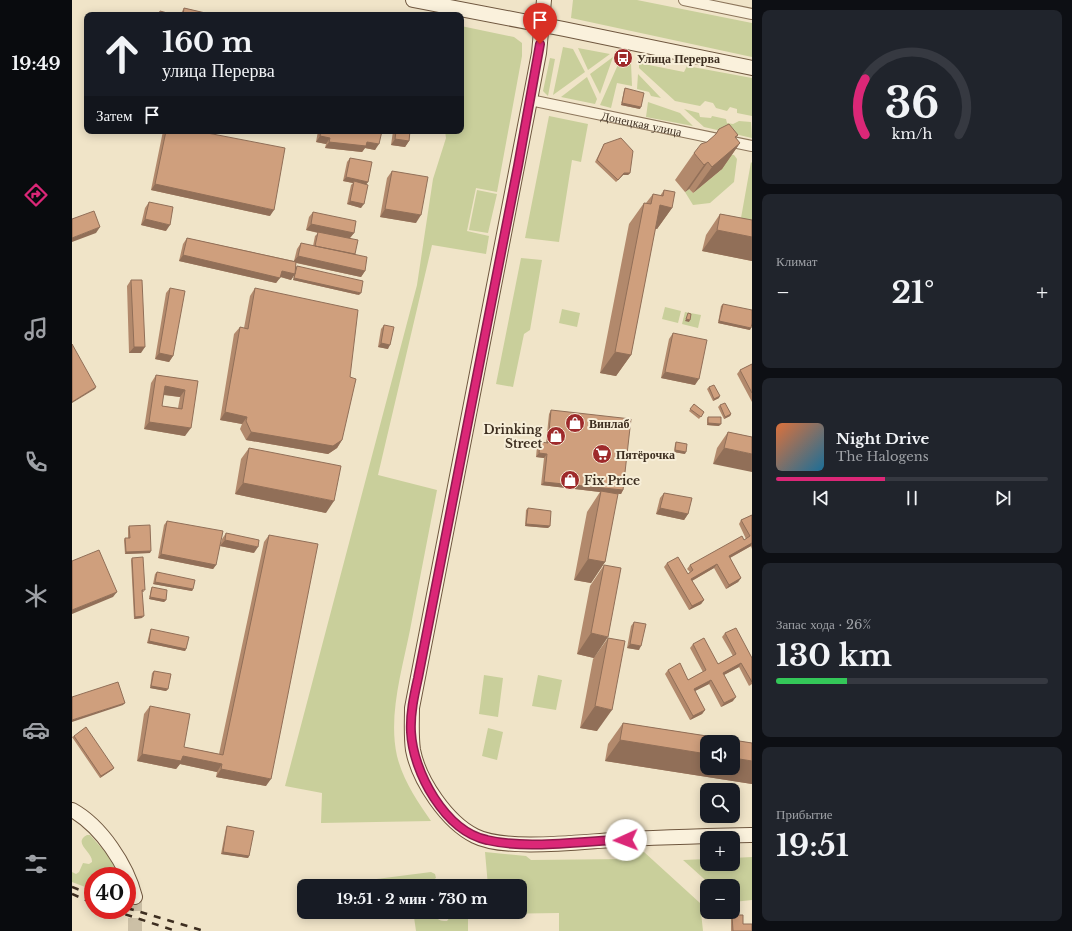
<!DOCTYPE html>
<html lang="ru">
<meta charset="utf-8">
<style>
:root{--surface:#171b24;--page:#20242c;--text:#f1f3f6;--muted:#9ea1a6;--line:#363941;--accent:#db2777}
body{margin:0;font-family:"Libre Baskerville",serif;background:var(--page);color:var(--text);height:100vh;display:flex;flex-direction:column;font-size:15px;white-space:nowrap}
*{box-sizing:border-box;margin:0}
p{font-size:13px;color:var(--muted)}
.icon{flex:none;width:22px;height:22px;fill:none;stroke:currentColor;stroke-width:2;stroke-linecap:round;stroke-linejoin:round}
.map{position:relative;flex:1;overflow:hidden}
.panel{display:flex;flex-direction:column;gap:10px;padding:10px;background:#0d0f14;width:320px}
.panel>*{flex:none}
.guide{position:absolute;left:12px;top:12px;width:380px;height:122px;border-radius:8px;box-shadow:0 2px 10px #0003;background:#171b24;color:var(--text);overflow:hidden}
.controls{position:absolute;left:628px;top:735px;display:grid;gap:8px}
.controls a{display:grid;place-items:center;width:40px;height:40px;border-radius:8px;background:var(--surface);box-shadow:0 2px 10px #0003;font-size:20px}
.speed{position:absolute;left:12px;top:867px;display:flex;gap:8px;font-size:20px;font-weight:700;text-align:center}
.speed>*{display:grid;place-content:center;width:52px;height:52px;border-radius:50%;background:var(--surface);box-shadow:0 2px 10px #0003;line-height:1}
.speed .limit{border:6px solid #d22;background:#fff;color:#111}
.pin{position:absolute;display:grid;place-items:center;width:34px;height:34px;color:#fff;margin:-41px -17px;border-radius:50% 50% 50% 0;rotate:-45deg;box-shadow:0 0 4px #0007}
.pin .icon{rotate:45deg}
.me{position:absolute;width:44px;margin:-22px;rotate:268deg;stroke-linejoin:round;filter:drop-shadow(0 0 3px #0008)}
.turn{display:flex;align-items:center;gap:14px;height:84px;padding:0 12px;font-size:18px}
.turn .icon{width:52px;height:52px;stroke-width:2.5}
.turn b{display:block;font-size:28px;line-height:34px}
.then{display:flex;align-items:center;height:38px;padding:0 12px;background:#0003;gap:8px;font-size:15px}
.big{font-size:30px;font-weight:800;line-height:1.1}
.panel .card{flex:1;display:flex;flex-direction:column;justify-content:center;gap:6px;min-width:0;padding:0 14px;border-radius:8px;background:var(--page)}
.panel .dial{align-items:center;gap:0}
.dial svg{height:104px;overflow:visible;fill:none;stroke:var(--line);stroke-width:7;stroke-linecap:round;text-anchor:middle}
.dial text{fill:var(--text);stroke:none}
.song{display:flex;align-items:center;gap:12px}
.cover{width:48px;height:48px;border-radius:6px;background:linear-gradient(135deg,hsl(20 70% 55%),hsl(200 70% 35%))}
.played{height:4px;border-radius:2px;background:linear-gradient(90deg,var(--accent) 40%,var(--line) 40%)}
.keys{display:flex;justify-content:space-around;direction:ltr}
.heat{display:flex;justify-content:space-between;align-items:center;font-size:22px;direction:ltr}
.charge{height:6px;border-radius:3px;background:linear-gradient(90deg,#34c759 26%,var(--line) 0)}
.trip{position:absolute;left:225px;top:879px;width:230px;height:40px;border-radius:8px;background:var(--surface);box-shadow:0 2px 10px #0003;font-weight:800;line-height:40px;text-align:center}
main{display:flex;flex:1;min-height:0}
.menu{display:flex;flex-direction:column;width:72px;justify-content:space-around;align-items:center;background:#090b0e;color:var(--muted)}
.menu .icon{width:28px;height:28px}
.menu .current{color:var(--accent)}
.menu b{font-size:18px;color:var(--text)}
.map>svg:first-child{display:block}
</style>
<main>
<nav class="menu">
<b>19:49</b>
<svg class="icon current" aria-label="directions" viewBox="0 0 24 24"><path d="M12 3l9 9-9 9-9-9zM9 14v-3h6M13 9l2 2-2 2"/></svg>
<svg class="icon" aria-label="music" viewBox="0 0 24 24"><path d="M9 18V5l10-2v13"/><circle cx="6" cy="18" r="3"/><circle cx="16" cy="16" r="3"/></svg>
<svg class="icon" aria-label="phone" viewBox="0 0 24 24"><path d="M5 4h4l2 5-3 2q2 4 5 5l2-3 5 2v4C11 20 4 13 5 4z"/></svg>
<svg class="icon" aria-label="climate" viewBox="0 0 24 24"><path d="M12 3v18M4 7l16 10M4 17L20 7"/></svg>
<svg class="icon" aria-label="car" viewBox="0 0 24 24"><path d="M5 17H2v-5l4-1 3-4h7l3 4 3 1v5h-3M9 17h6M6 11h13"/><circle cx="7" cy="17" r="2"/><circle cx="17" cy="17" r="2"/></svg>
<svg class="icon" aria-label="filters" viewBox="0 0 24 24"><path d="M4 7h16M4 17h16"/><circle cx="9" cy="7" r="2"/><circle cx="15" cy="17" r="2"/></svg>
</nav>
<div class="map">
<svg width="680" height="931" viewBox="0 0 680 931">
<rect width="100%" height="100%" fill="#f0e4c8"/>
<path fill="#c9cf9b" d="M501,0H565L680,23V57L499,18Z
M389,26L442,37L450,43V56L425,192L404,188L395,231L417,236L414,254L360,245L306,475L365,490C356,536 347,583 338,630C330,670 316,716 325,756C331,780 345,801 359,821L249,823L250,793L213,786L345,285L361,179L374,138L373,131H389Z
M491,47L501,49L513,72L481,95Z
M506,48L538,54L516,70Z
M541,57L528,94L518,74Z
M478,58L483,59L476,96L471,91Z
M548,60L559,63L560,86L545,83L539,108L528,105Z
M567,63L612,72L615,66L680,78V116L665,113V109L658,107L655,111L644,108L641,103L633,101L628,106L603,101L567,68Z
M566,74L589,98L579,96L577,92L565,89Z
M515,77L525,99L523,104L489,97Z
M576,102L608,113L621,126L574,117Z
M612,109L627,113L628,117L639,118L640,116L654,119L655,123L661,124L667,121L679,122L680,138L632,127Z
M477,116L516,124L509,162L500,160L487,242L453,238Z
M638,150L662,155L665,159L662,182L638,203L621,205L613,192L617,189L621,193L649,170Z
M679,162L680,163V220L669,218Z
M405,190L425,194L416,233L397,230Z
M449,258L470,260L458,330L452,334L441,387L424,384Z
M593,307L609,311L606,323L590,319Z
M490,309L508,313L505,327L487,323Z
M613,312L629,315L626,328L610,324Z
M412,675L431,678L426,717L407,714Z
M466,675L490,680L484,710L460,706Z
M416,728L431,732L425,760L410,756Z
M15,835H18L34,853L48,876H21V890L0,882V872L4,874L7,872L11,863L17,864L20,862C21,852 0,843 15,835Z
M413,852L454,856L459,860L552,859L561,852H572L628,903L631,931H487V913L418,914L417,912H448V886H416Z
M680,857V900L661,902V886H640L611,860L635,859V864H661V858Z
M359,872L363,874L364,878L358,882L342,880L336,886H277L289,881Z
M344,912H362C365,920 367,921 375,921L382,912H396V931H344L342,917Z"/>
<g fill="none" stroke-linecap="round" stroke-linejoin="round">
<path stroke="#ccc0a6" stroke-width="14" stroke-dasharray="14 7" stroke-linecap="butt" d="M63,897V931"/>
<g stroke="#8d765c" stroke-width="12">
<g id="street">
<path d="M612,0L680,14"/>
<path id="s1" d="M458,100L680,146"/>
</g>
</g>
<g stroke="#6f573f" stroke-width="16">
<path id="secondary" d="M341,0L492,29L680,68
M472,0L467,53L458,100L340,708C340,722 339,736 341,750C347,781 375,822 403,836C432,851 507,842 541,840C587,837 634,836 680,835
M0,810C29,826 55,865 63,897"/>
</g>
<use href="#street" stroke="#faf1dc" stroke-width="10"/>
<use href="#secondary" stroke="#faf1dc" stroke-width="14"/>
<path stroke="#3d2e20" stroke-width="2.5" stroke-dasharray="7 7" stroke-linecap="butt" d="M0,887L21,895
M0,894L21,903
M55,908L132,931
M40,910L104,931"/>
</g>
<path fill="#b2896c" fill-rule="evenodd" d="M112,8L142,15H108Z
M553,88L568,109L549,105L552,90Z
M647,129L666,135L664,138L668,143L650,169L621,193L617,189L613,192L603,180L622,153L642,136Z
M91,131H125L198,216L79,190Z
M246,131H310L303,150L293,148L290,152L253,148L254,144L244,142Z
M321,131H338L337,141L333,147L319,145Z
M532,144L558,173L556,175H551L544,182L523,162Z
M278,158L296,182L294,184L289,208L275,204L279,185L281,183L271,181L275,162Z
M320,171L344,223L308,217L315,178Z
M592,190L600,208L585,229L583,228L559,355L544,376L528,373L557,224L572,203H574L581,194L588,196Z
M77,202L94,231L69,225L73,208Z
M241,212L282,233L278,238L283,254L293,271L289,277L224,263V268L225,266L287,295L221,280L222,275L219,280L208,277L204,283L107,261L111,244L115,238L222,261L225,249L229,243L241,246L243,236L246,233L234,230L237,217Z
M648,214L680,220V261L630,251L634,235Z
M59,280L69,353H57L55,286Z
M98,288L101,356L97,362L83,359L94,293Z
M183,288L278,377L270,440L265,448L256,454L174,440L168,429L170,424L148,420L162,334L168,327L172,328L178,296Z
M651,304L678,330L646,323L649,306Z
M312,325L316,349L306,347L309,329Z
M601,333L623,385L589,378L597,339Z
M680,364V402L665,374L668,370Z
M84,375L126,381L113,436L72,429L79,383ZM91,395L108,397L106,408L90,406Z
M637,387L647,398L641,401L635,389Z
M622,404L632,412L627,419L617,411Z
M648,405L659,414L658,416L652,419L646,407Z
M479,410L551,490L549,494H545L533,562L519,583L502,580L515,512L528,492L469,485L472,458L464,457L465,446L468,442L474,443L477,414Z
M636,417L647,426L635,425V419Z
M656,432L680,437L641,464L645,448Z
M604,442L613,454L602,452L603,444Z
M177,448L254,513L163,494L169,459Z
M592,493L616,514L612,520L584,514L588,498Z
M456,508L478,526L476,528L453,526L454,510Z
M680,515V549L679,546L658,558L669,578L666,582L654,589L642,568L620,581L632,600L629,604L617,610L592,567L595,563L616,574L618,572L615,569L618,565L674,539L667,524L669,520Z
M95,521L144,565L141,569L86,558L92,525Z
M57,526L78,553L53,554L52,540L53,538H56V528Z
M154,533L182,553L148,546L150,539Z
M197,535L194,786L144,777L145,772L108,764L104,769L65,761L72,714L78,706L112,747L147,754L192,542Z
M60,558L72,592H70V618L62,619L59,560Z
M532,565L522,658L505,654L518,586Z
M85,572L121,589L120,591L81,584L83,574Z
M80,587L94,600L92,602L77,599L79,589Z
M562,622L567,650L555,648L559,626Z
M79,629L114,649L113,651L75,643L78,631Z
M653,633L680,658V684L677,686L667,667L652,675L661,701L649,707L637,684L623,691L633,710L630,714L618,720L593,674L596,670L616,680L631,672L618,648L621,644L646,664L661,656L650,637Z
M536,638L525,731L508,728L521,659Z
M82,671L96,689L94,691L78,688L80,673Z
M551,723L680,743V784L533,761L536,744Z
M2,736L42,768L40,770L28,778L0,737Z
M155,826L177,856L176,858L149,854L154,828Z
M660,915L671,924L680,931H659V917Z"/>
<path fill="#916f58" d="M550,103L569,107L568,109L549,105Z
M666,135L648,160L668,143L650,169L621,193L640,167L663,137Z
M248,136L258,138L254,144L244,142Z
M323,139L337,141L333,147L319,145Z
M257,142H295L307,144L303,150L293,148L290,152L253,148Z
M636,162L617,189L613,192L632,165Z
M552,173H558L556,175H551L544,182Z
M274,177L296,182L293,186L282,181L281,183L271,181Z
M83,184L202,210L198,216L79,190Z
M278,201L292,204L289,208L275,204Z
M588,205L600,208L585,229L573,226Z
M313,209L349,215L344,223L308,217Z
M73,219L98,225L94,231L69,225Z
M239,224L282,233L277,239L234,230Z
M28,227L24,233L0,242V238Z
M645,230L680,237V261L630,251Z
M111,255L208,278L204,283L107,261Z
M226,256L293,271L289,277L221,262Z
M210,271L223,274L219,280L206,276Z
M222,278L289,293L287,295L221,280Z
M614,319L618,320L617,322L613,321Z
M647,321L679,328L678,330L646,323Z
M309,343L318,345L316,349L306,347Z
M62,347H73L69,353H57Z
M543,352L559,355L544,376L528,373Z
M87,353L101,356L97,362L83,359Z
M593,372L627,379L623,385L589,378Z
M93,386L113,390L108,397L87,394Z
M24,387L23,389L0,403V402Z
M648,396L647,398L641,401L642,399Z
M153,412L175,417L170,424L148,420Z
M659,414L658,416L652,419L653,417Z
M77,422L119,428L113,436L72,429Z
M636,423L649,424L647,426L635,425Z
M179,432L270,440L265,448L256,454L174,440Z
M652,448L680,454V472L641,464Z
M603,450L614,452L613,454L602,452Z
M467,453L475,454L472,458L464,457Z
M472,482L551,490L549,494L529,492V491L528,492L469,485Z
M171,483L262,501L254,513L163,494Z
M588,508L616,514L612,520L584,514Z
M454,524L478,526L476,528L453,526Z
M153,540L186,547L182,553L148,546Z
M680,543L679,546L654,560L657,556Z
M79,551L78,553L53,554L54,552Z
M89,554L144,565L141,569L86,558Z
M516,559L533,562L519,583L502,580Z
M645,564L642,568L616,583L619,579Z
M669,578L666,582L654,589L657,585Z
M83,582L121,589L120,591L81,584Z
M45,592L41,597L0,614V610Z
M78,597L94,600L92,602L77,599Z
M632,600L629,604L617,610L620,606Z
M72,616L70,618L62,619L63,617Z
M519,633L536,637L522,658L505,654Z
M77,641L114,649L113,651L75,643Z
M558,644L569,646L567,650L555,648Z
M669,663L667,667L648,677L651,673Z
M639,680L637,684L619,693L622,689Z
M79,686L96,689L94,691L78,688Z
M664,697L661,701L649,707L652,703Z
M53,703L51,705L0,722V720Z
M523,706L540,710L525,731L508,728Z
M633,710L630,714L618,720L621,716Z
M548,740L635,754V768H661V758L680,761V784L533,761Z
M70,754L111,756L150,764L145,772L108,764L104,769L65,761Z
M42,768L40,770L28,778L29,776Z
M149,769L199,779L194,786L144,777Z
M151,852L177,856L176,858L149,854Z
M414,912H424L414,913Z"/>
<path fill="#cf9f7d" stroke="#916f58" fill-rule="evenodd" d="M112,8L142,15H111Z
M88,11L99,14L98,15H87Z
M553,88L572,93L569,107L550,103Z
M657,124L666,135L663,137L668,143L640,167L636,162L632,165L622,153L629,144L635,142L644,134L647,129Z
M94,131H125L213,148L202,210L83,184Z
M249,131H310L307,144L295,142L294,146L257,142L258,138L248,136Z
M324,131H338L337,141L323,139Z
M549,138L561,151L558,173H552L546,180L525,160L532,144Z
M278,158L300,162L296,182L274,177Z
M320,171L356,177L349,215L313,209Z
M282,181L296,185L292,204L278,201Z
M592,190L603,192L600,208L588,205L559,355L543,352L572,203L579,204L581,194L591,196Z
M77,202L101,207L98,225L73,219Z
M22,211L28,227L0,238V219Z
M241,212L284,221L282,233L239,224Z
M648,214L680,220V237L645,230Z
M246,232L286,240L283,254L243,246Z
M115,238L224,262L223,274L210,271L208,278L111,255Z
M229,243L295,257L293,271L226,256Z
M225,266L291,281L289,293L222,278Z
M59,280H70L73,347H62Z
M98,288L113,291L101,356L87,353Z
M183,288L286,310L278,377L284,379L270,440L261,446L179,432L174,421L175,417L153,412L168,327L176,329Z
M651,304L680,310V323L679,328L647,321Z
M616,313L619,314L618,320L614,319Z
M312,325L322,327L318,345L309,343Z
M601,333L635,340L627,379L593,372Z
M0,344L24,387L0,402Z
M680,364V393L668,370Z
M84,375L126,381L119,428L77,422ZM93,386L113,390L110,409L90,406Z
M642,385L648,396L642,399L637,387Z
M653,403L659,414L653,417L648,405Z
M622,404L632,412L629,417L618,409Z
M479,410L559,419L551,490L472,482L475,454L467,453L468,442L476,443Z
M636,417H649V424L636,423Z
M656,432L680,437V454L652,448Z
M604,442L615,444L614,452L603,450Z
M177,448L269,466L262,501L171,483Z
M529,491L546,494L533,562L516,559Z
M592,493L620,498L616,514L588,508Z
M456,508L479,511L478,526L454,524Z
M680,515V543L657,556L669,578L657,585L645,564L619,579L632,600L620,606L595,563L606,557L616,574L621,570L618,565L670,536L672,540L678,536L669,520Z
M95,521L151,531L144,565L89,554Z
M78,525L79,551L54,552L53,538H58L57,526Z
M154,533L187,540L186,547L153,540Z
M197,535L246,544L199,779L149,769L150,764L111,756L109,761L70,754L78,706L118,714L112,747L151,755Z
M27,550L45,592L0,610V561Z
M71,557L73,590H70L72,616L63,617L60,558Z
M532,565L549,568L536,637L519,633Z
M85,572L123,580L121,589L83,582Z
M80,587L95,590L94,600L78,597Z
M562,622L574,624L569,646L558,644Z
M664,628L680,658V682L669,663L651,673L664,697L652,703L639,680L622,689L633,710L621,716L596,670L608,663L616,680L634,670L621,644L632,638L646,664L664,654L653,633Z
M79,629L117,637L114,649L77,641Z
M536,638L553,641L540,710L523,706Z
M82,671L99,674L96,689L79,686Z
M46,682L53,703L0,720V697Z
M551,723L680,743V761L661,758V742H635V754L548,740Z
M14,727L42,768L29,776L2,736Z
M155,826L182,831L177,856L151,852Z
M660,915H671V924H680V931H661Z"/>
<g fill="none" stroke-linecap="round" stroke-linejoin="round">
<g stroke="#8e194d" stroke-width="10">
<path id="route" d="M468,44L446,166L346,678C342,696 338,714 339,732C341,772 373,831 415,840C457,850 511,840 554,840"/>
</g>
<use href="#route" stroke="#db2777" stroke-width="7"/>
</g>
<defs>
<g id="bus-disc" transform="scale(1)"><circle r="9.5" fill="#9e2a2b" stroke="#f7eed8"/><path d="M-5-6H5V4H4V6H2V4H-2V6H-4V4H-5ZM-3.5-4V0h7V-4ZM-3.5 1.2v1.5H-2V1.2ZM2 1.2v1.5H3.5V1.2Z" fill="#fff"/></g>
<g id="shop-disc" transform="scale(1)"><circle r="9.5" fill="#9e2a2b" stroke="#f7eed8"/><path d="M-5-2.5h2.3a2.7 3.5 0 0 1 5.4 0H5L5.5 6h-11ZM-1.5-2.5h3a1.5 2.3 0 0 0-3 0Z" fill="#fff"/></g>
<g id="supermarket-disc" transform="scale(1)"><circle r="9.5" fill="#9e2a2b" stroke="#f7eed8"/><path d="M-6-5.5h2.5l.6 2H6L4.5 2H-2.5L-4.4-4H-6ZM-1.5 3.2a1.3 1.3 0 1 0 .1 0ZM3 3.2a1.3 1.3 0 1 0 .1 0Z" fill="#fff"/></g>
</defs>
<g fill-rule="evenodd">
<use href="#bus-disc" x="551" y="58"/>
<use href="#shop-disc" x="503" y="423"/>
<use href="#shop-disc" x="484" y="436"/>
<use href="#supermarket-disc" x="530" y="454"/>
<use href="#shop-disc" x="498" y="480"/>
</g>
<g text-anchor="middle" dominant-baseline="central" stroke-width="4" stroke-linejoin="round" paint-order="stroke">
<g font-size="12" font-weight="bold" fill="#3d2e20" stroke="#f7eed8" text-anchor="start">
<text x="565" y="58">Улица Перерва</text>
<text x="517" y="423">Винлаб</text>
<text x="470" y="429" text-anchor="end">Drinking<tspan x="470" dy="14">Street</tspan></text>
<text x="544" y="454">Пятёрочка</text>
<text x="512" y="480">Fix Price</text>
</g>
<g font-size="12" fill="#3d2e20" stroke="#f7eed8">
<text stroke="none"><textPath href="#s1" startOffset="114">Донецкая улица</textPath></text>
</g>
</g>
</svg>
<div class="controls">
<a><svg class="icon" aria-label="sound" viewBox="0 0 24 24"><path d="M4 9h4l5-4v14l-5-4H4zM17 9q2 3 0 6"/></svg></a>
<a><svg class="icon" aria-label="search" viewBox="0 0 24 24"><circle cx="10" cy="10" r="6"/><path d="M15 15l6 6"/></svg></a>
<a>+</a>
<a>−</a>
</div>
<div class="speed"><div class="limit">40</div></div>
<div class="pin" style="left:468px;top:44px;background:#d93025"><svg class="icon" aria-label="arrive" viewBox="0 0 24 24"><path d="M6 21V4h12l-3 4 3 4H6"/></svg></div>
<svg class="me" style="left:554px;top:840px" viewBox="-20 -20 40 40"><circle r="19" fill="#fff"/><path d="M0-13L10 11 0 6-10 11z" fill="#db2777"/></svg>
<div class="trip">19:51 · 2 мин · 730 m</div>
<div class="guide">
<div class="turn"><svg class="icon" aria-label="ahead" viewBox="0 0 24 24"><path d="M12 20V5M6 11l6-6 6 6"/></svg><div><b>160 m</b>улица Перерва</div></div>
<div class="then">Затем<svg class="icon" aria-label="arrive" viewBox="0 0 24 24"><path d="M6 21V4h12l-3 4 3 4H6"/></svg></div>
</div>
</div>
<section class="panel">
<div class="card dial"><svg viewBox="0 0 100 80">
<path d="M14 69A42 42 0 1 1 86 69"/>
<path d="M14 69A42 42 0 0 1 14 26" stroke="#db2777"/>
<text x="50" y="56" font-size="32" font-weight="700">36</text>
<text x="50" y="72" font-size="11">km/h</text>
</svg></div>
<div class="card"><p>Климат</p>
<div class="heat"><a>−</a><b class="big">21°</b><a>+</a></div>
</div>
<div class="card">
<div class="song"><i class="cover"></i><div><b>Night Drive</b><p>The Halogens</p></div></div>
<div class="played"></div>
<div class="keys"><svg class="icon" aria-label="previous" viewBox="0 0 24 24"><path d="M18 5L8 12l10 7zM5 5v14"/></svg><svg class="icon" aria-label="pause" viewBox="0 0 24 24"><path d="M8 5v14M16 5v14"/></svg><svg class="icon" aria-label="next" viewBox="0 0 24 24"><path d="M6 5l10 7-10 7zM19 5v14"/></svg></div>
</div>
<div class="card"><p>Запас хода · 26%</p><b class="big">130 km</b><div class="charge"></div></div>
<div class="card"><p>Прибытие</p><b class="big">19:51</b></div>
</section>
</main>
